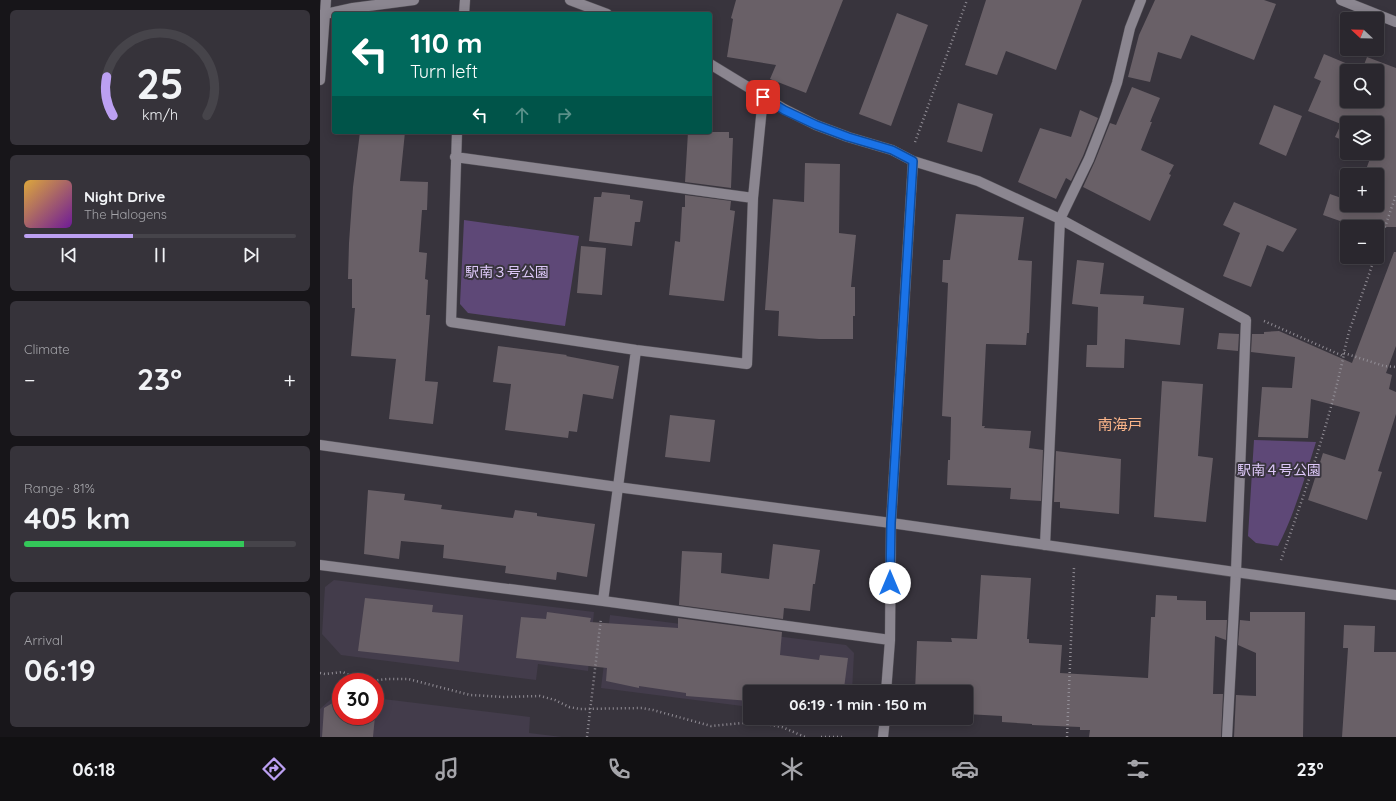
<!DOCTYPE html>
<meta charset="utf-8">
<style>
:root{--surface:#2a272e;--page:#36333a;--text:#f1f3f6;--muted:#a5a5aa;--line:#46444a;--accent:#bca0f2}
body{margin:0;font-family:Quicksand,"Noto Sans JP",sans-serif;background:var(--page);color:var(--text);height:100vh;display:flex;flex-direction:column;font-size:15px;white-space:nowrap}
*{box-sizing:border-box;margin:0}
p{font-size:13px;color:var(--muted)}
.icon{flex:none;width:22px;height:22px;fill:none;stroke:currentColor;stroke-width:2;stroke-linecap:round;stroke-linejoin:round}
.map{position:relative;flex:1;overflow:hidden}
.drawer{display:flex;flex-direction:column;gap:10px;padding:10px;background:#171519;width:320px}
.drawer>*{flex:none}
.top-card{position:absolute;left:12px;top:12px;width:380px;height:122px;border-radius:4px;box-shadow:0 2px 10px #0003,0 0 0 1px var(--line);background:#00695c;color:#fff;overflow:hidden}
.needle{width:26px;rotate:292deg}
.tools{position:absolute;left:1020px;top:12px;display:grid;gap:8px}
.tools a{display:grid;place-items:center;width:44px;height:44px;border-radius:4px;background:var(--surface);box-shadow:0 2px 10px #0003,0 0 0 1px var(--line);font-size:20px}
.speed{position:absolute;left:12px;top:673px;display:flex;gap:8px;font-size:20px;font-weight:700;text-align:center}
.speed>*{display:grid;place-content:center;width:52px;height:52px;border-radius:50%;background:var(--surface);box-shadow:0 2px 10px #0003,0 0 0 1px var(--line);line-height:1}
.speed .limit{border:6px solid #d22;background:#fff;color:#111}
.pin{position:absolute;display:grid;place-items:center;width:34px;height:34px;color:#fff;margin:-17px;border-radius:8px;box-shadow:0 2px 6px #0006}
.me{position:absolute;width:44px;margin:-22px;rotate:0deg;stroke-linejoin:round;filter:drop-shadow(0 0 3px #0008)}
.turn{display:flex;align-items:center;gap:14px;height:84px;padding:0 12px;font-size:18px}
.turn .icon{width:52px;height:52px;stroke-width:2.5}
.turn b{display:block;font-size:28px;line-height:34px}
.lanes{display:flex;align-items:center;height:38px;padding:0 12px;background:#0003;justify-content:center;gap:20px;direction:ltr}
.lanes .off{opacity:.35}
.big{font-size:30px;font-weight:800;line-height:1.1}
.drawer .card{flex:1;display:flex;flex-direction:column;justify-content:center;gap:6px;min-width:0;padding:0 14px;border-radius:6px;background:var(--page)}
.drawer .dial{align-items:center;gap:0}
.dial svg{height:104px;overflow:visible;fill:none;stroke:var(--line);stroke-width:7;stroke-linecap:round;text-anchor:middle}
.dial text{fill:var(--text);stroke:none}
.song{display:flex;align-items:center;gap:12px}
.cover{width:48px;height:48px;border-radius:6px;background:linear-gradient(135deg,hsl(40 70% 55%),hsl(280 70% 35%))}
.played{height:4px;border-radius:2px;background:linear-gradient(90deg,var(--accent) 40%,var(--line) 40%)}
.keys{display:flex;justify-content:space-around;direction:ltr}
.heat{display:flex;justify-content:space-between;align-items:center;font-size:22px;direction:ltr}
.charge{height:6px;border-radius:3px;background:linear-gradient(90deg,#34c759 81%,var(--line) 0)}
.trip{position:absolute;left:423px;top:685px;width:230px;height:40px;border-radius:4px;background:var(--surface);box-shadow:0 2px 10px #0003,0 0 0 1px var(--line);font-weight:800;line-height:40px;text-align:center}
.menu{display:flex;height:64px;justify-content:space-around;align-items:center;background:#111012;color:var(--muted)}
.menu .icon{width:28px;height:28px}
.menu .on{color:var(--accent)}
.menu b{font-size:18px;color:var(--text)}
main{display:flex;flex:1;min-height:0}
.map>svg:first-child{display:block}
</style>
<main>
<section class="drawer">
<div class="card dial"><svg viewBox="0 0 100 80">
<path d="M14 69A42 42 0 1 1 86 69"/>
<path d="M14 69A42 42 0 0 1 9 39" stroke="#bca0f2"/>
<text x="50" y="56" font-size="32" font-weight="700">25</text>
<text x="50" y="72" font-size="11">km/h</text>
</svg></div>
<div class="card">
<div class="song"><i class="cover"></i><div><b>Night Drive</b><p>The Halogens</p></div></div>
<div class="played"></div>
<div class="keys"><svg class="icon" aria-label="previous" viewBox="0 0 24 24"><path d="M18 5L8 12l10 7zM5 5v14"/></svg><svg class="icon" aria-label="pause" viewBox="0 0 24 24"><path d="M8 5v14M16 5v14"/></svg><svg class="icon" aria-label="next" viewBox="0 0 24 24"><path d="M6 5l10 7-10 7zM19 5v14"/></svg></div>
</div>
<div class="card"><p>Climate</p>
<div class="heat"><a>−</a><b class="big">23°</b><a>+</a></div>
</div>
<div class="card"><p>Range · 81%</p><b class="big">405 km</b><div class="charge"></div></div>
<div class="card"><p>Arrival</p><b class="big">06:19</b></div>
</section>
<div class="map">
<svg width="1076" height="737" viewBox="0 0 1076 737">
<rect width="100%" height="100%" fill="#38343d"/>
<path fill="#433c4b" d="M14,580L274,612L268,671L218,664L216,680L21,655L2,634L5,587Z
M290,615L526,645L534,653L532,692H430V707L281,688Z
M18,693H21V716H55V698L210,717L209,733L242,737H0V709Z"/>
<path fill="#5e4877" d="M144,220L259,236L245,326L148,313L140,304Z
M934,440L996,442C985,477 975,513 958,546L936,543L928,536Z"/>
<path fill="#696067" fill-rule="evenodd" d="M416,0H523L486,93L450,79L456,65L407,57L413,19L411,18Z
M666,0H762L736,70L686,51L677,75L645,65Z
M835,0H944L956,4L934,60L871,35L861,59L838,52L830,82L808,77L819,35Z
M577,13L608,25L571,126L539,114Z
M1004,54L1042,70L1047,57L1076,68V227H1037L1003,215L1010,194L1027,200V205H1057V175H1044L1052,153H1057V123H1027V142L1015,137L1021,124L988,111L1001,81L994,78ZM1027,71H1057V101H1027Z
M812,87L840,98L830,122H832L821,150L854,165L849,174L851,175L830,221L763,187L775,161L790,123L796,125Z
M638,103L673,114L662,152L627,142Z
M954,105L982,116L966,156L939,144Z
M760,110L778,118L763,156L751,181L746,178L736,199L698,182L720,128L751,137Z
M40,132H85L80,181L108,182L107,210H102L99,252L107,253L105,279L108,280L106,315H110L105,381L118,382L113,424L69,419L76,359L31,356L35,308H32V279H28L29,243L33,187Z
M368,132H409V138H413L411,188L365,182Z
M485,163L520,164L519,233L536,235L531,287H535V316H533V339H499L458,336L459,311L445,310L453,199L484,202Z
M282,192L310,195V199L323,201L320,222H315L312,246L269,241L274,197H281Z
M365,195L411,201L410,210L415,211L404,301L349,295L355,241L360,242L362,207H365Z
M914,202L977,229L963,252L947,245L931,287L903,276L920,233L903,225Z
M636,214L704,217L698,260L712,261L709,333H707L706,345L666,344L662,426H665L664,428L711,431L709,448L723,450L721,501L690,499L691,488L627,485L628,460H630L631,417L622,416L628,283L622,282L623,260H630Z
M261,246L286,248L282,295L257,293Z
M1074,252H1076V346L1066,373L1072,375L1069,389L1076,392V414L1058,471L1062,472L1047,520L988,500L1003,453L1025,460L1040,412L991,399L988,438L938,437L942,387L972,388L975,357L931,352L932,334H944V332L959,331L1032,363Z
M757,260L784,263L780,294L824,296L823,304L864,308L860,345L805,339L804,368L766,367L767,345H777L778,307L752,304Z
M899,333L919,334L918,351L897,349Z
M178,346L247,355L246,356L299,366L293,399L263,394L257,432L249,431L248,438L185,430L191,384L173,382Z
M842,381L883,384L878,456L893,458L886,522L834,517Z
M350,415L395,420L390,462L345,457Z
M736,451L801,459L799,514L740,508V502H734Z
M48,490L85,494L84,500L122,505L121,509L193,518L195,510L217,513V516L275,524L267,577L237,572L236,580L185,573L186,566L123,558L124,545L81,541L79,559L44,554Z
M453,544L500,550L495,584H493L490,611L464,608L463,619L359,605L362,551L402,553L401,573L449,579Z
M661,575L711,578L707,639H709V643L742,645L740,673L828,678L831,617H835L836,595L857,596V600L886,601V620H907L906,640L895,636L893,694H903L901,737H769L770,730H760V727L712,725V724L682,722V716L646,714V692H595L597,641L632,642L631,638L657,639Z
M45,598L113,605L112,612L143,615L139,662L38,651Z
M227,612L271,618L270,622L358,628V618L462,632L460,655L499,660L500,655L528,658L524,688L489,684L488,692H430V701L366,696V693L319,686V688L286,681L287,668L196,658L201,617L226,619Z
M930,612H985L983,737H914L916,695L936,696V653L918,645L920,620L930,621Z
M1024,625L1055,626L1054,652H1076V737H1022L1028,648H1023Z
M21,698V716H55L53,737H2L4,708Z"/>
<g fill="none" stroke-linecap="round" stroke-linejoin="round">
<g stroke="#545158" stroke-width="11">
<path id="street" d="M250,0L287,14
M1021,0L1076,22
M144,14L145,0
M0,15L33,8L94,0
M390,64L464,109L496,125L528,137L572,150L593,161L658,181L740,219L926,320L916,571L907,737
M137,132L131,322L316,350L427,364L433,198L443,97
M135,157L433,198
M725,545L740,219L769,159L785,118L797,83L810,28L821,0
M0,565L283,601L570,640
M283,601L316,350
M566,692L570,640L571,523L593,161
M563,737L565,718"/>
</g>
<g stroke="#545158" stroke-width="11">
<path id="secondary" d="M0,80L6,0
M0,445L297,487L571,523L1076,595"/>
</g>
<path stroke="#928e96" stroke-width="2.5" stroke-dasharray="1 3" stroke-linecap="butt" d="M595,142L647,0
M1057,250L1076,195
M944,321L1023,356L1029,332L1055,257
M1024,353L1064,366L1076,367
M961,560C985,492 1009,424 1024,354
M0,673L5,674L23,672L43,682L67,679H88L150,695L183,697L220,696L235,700L249,707L260,709L322,708L333,710L391,726L433,722L446,724L462,727L485,737
M267,737L281,618
M501,737H524
M747,737L754,568"/>
<use href="#street" stroke="#8b8690" stroke-width="10"/>
<use href="#secondary" stroke="#8b8690" stroke-width="10"/>
</g>
<g fill="none" stroke-linecap="round" stroke-linejoin="round">
<g stroke="#114b97" stroke-width="10">
<path id="route" d="M443,97L464,110L496,125L528,137L572,150L593,161L571,523L570,583"/>
</g>
<use href="#route" stroke="#1a73e8" stroke-width="7"/>
</g>
<g text-anchor="middle" dominant-baseline="central" stroke-width="4" stroke-linejoin="round" paint-order="stroke">
<g font-size="14" fill="#ddc8f8" stroke="#38343d">
<text x="187" y="272">駅南３号公園</text>
<text x="959" y="470">駅南４号公園</text>
</g>
<g font-size="15" fill="#fbb589" stroke="#38343d">
<text x="800" y="424">南海戸</text>
</g>
</g>
</svg>
<div class="tools">
<a><svg class="needle" viewBox="-14 -14 28 28"><path d="M0-13l5 13h-10z" fill="#e53935"/><path d="M0 13l5-13h-10z" fill="#a5a5aa"/></svg></a>
<a><svg class="icon" aria-label="search" viewBox="0 0 24 24"><circle cx="10" cy="10" r="6"/><path d="M15 15l6 6"/></svg></a>
<a><svg class="icon" aria-label="layers" viewBox="0 0 24 24"><path d="M12 4l9 5-9 5-9-5zM3 14l9 5 9-5"/></svg></a>
<a>+</a>
<a>−</a>
</div>
<div class="speed"><div class="limit">30</div></div>
<div class="pin" style="left:443px;top:97px;background:#d93025"><svg class="icon" aria-label="arrive" viewBox="0 0 24 24"><path d="M6 21V4h12l-3 4 3 4H6"/></svg></div>
<svg class="me" style="left:570px;top:583px" viewBox="-20 -20 40 40"><circle r="19" fill="#fff"/><path d="M0-13L10 11 0 6-10 11z" fill="#1a73e8"/></svg>
<div class="trip">06:19 · 1 min · 150 m</div>
<div class="top-card">
<div class="turn"><svg class="icon" aria-label="left" viewBox="0 0 24 24"><path d="M17 20v-9H6M10 6l-5 5 5 5"/></svg><div><b>110 m</b>Turn left</div></div>
<div class="lanes"><svg class="icon" aria-label="left" viewBox="0 0 24 24"><path d="M17 20v-9H6M10 6l-5 5 5 5"/></svg><svg class="icon off" aria-label="ahead" viewBox="0 0 24 24"><path d="M12 20V5M6 11l6-6 6 6"/></svg><svg class="icon off" aria-label="right" viewBox="0 0 24 24"><path d="M7 20v-9h11M14 6l5 5-5 5"/></svg></div>
</div>
</div>
</main>
<nav class="menu">
<b>06:18</b>
<svg class="icon on" aria-label="directions" viewBox="0 0 24 24"><path d="M12 3l9 9-9 9-9-9zM9 14v-3h6M13 9l2 2-2 2"/></svg>
<svg class="icon" aria-label="music" viewBox="0 0 24 24"><path d="M9 18V5l10-2v13"/><circle cx="6" cy="18" r="3"/><circle cx="16" cy="16" r="3"/></svg>
<svg class="icon" aria-label="phone" viewBox="0 0 24 24"><path d="M5 4h4l2 5-3 2q2 4 5 5l2-3 5 2v4C11 20 4 13 5 4z"/></svg>
<svg class="icon" aria-label="climate" viewBox="0 0 24 24"><path d="M12 3v18M4 7l16 10M4 17L20 7"/></svg>
<svg class="icon" aria-label="car" viewBox="0 0 24 24"><path d="M5 17H2v-5l4-1 3-4h7l3 4 3 1v5h-3M9 17h6M6 11h13"/><circle cx="7" cy="17" r="2"/><circle cx="17" cy="17" r="2"/></svg>
<svg class="icon" aria-label="filters" viewBox="0 0 24 24"><path d="M4 7h16M4 17h16"/><circle cx="9" cy="7" r="2"/><circle cx="15" cy="17" r="2"/></svg>
<b>23°</b>
</nav>
